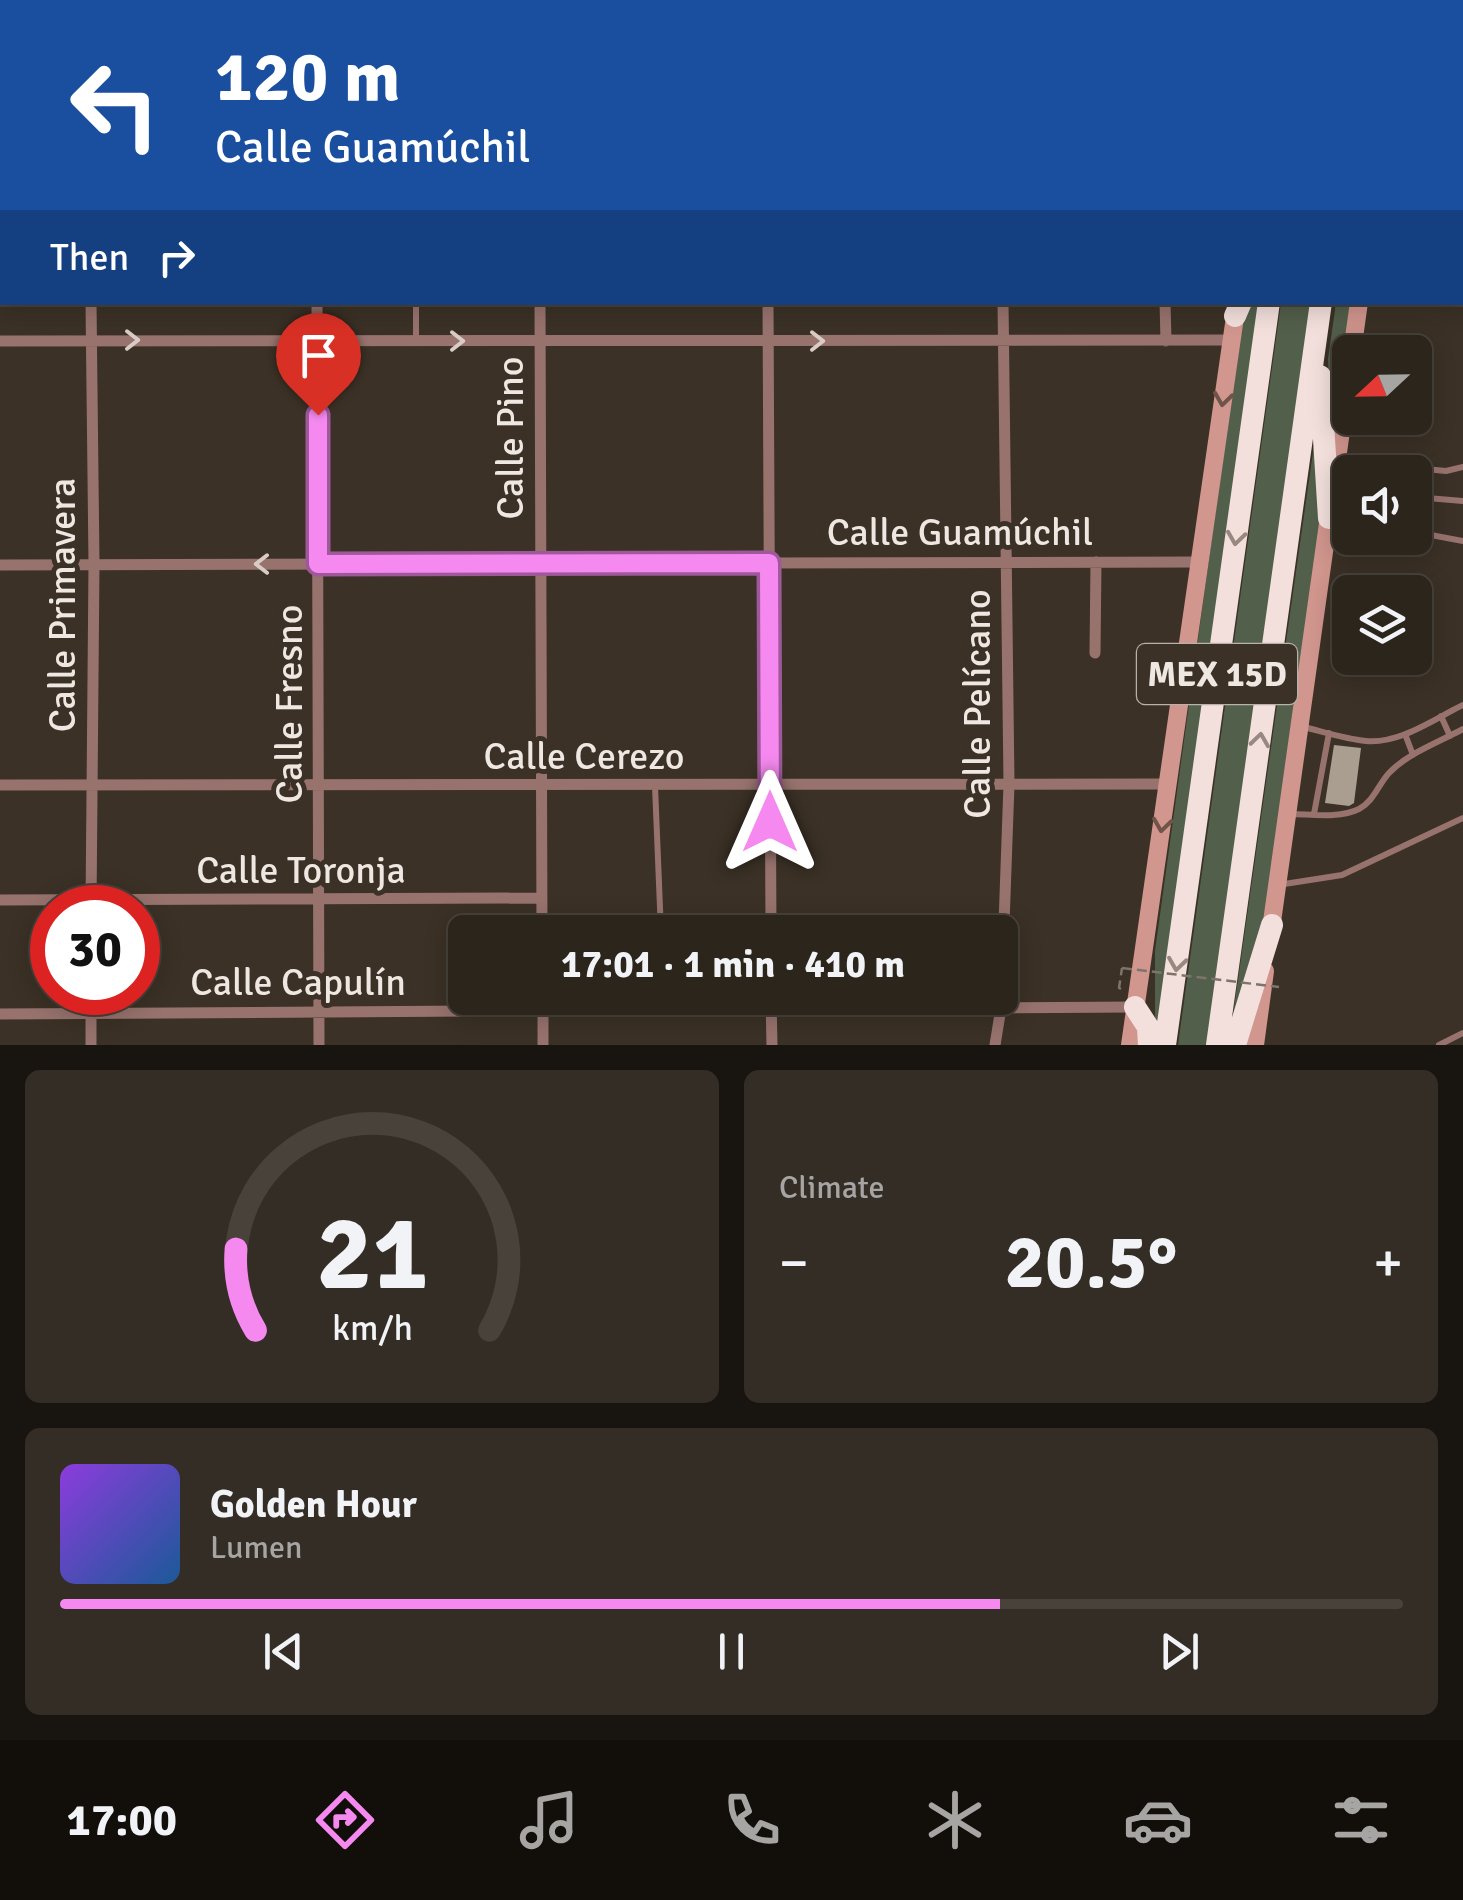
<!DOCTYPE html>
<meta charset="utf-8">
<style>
:root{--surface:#2c251c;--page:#342d25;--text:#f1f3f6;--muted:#a6a5a3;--line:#48423b;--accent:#f589ef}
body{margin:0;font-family:Signika,sans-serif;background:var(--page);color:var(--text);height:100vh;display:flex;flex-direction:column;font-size:38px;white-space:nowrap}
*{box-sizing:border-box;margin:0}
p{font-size:32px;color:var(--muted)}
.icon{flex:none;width:55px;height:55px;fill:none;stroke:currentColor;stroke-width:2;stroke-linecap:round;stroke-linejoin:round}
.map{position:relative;height:1045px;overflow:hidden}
.panel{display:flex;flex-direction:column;gap:25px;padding:25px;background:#18140f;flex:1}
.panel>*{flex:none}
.guide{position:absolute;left:0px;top:0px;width:1465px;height:305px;box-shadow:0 5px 25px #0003,0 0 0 2px var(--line);background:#1a4fa0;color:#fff;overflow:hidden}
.needle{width:65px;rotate:248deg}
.fabs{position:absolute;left:1332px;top:335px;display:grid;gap:20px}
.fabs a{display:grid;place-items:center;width:100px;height:100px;border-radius:15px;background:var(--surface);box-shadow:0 5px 25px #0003,0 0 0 2px var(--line);font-size:50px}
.speed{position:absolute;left:30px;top:885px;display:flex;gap:20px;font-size:50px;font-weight:700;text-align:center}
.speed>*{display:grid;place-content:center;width:130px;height:130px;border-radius:50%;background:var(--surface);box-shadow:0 5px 25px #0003,0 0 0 2px var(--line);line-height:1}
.speed .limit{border:15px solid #d22;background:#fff;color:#111}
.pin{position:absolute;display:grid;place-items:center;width:85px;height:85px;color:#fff;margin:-102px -42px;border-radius:50% 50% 50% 0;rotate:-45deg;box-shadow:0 0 10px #0007}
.pin .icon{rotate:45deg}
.me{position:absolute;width:110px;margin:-55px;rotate:0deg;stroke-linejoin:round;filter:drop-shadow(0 0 8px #0008)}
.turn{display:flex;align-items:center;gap:35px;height:210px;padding:0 50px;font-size:45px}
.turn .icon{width:130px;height:130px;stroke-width:2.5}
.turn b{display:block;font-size:70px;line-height:85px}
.then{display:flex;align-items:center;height:95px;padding:0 50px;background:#0003;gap:20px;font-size:38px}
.big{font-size:75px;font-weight:700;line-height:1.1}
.panel .card{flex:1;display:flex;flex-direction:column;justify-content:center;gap:15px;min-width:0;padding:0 35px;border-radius:15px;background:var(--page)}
.panel .dial{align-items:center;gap:0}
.dial svg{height:260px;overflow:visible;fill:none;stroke:var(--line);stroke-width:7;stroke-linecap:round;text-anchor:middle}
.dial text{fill:var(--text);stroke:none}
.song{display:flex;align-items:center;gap:30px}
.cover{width:120px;height:120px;border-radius:15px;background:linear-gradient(135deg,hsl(270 70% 55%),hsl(210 70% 35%))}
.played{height:10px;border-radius:5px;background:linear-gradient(90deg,var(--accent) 70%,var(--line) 70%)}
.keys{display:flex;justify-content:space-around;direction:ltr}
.heat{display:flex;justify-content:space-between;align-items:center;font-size:55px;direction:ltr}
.panel .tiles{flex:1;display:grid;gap:25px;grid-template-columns:1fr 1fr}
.card:last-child{grid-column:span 2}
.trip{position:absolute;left:448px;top:915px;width:570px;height:100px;border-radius:15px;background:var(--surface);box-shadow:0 5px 25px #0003,0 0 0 2px var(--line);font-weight:700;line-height:100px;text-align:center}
.tabs{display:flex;height:160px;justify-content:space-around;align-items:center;background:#120f0b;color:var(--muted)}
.tabs .icon{width:70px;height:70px}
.tabs .current{color:var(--accent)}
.tabs b{font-size:45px;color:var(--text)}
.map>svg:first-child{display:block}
</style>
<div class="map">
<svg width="1463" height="1045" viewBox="0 0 1463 1045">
<rect width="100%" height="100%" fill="#3b3126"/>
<path fill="#525f4a" d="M1250,303H1265L1155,1045V951L1242,320Z
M1281,303H1311L1207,1045H1178Z
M1336,303H1353L1332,459L1328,359Z
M1319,410L1323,519L1266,925L1230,1036Z"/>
<path fill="#aa9e91" d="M1334,745L1361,748L1354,803L1349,806L1325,803Z"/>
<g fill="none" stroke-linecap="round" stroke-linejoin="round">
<path stroke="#7d746b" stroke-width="2.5" stroke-dasharray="10 5" stroke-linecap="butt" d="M1121,989L1119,988L1122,968"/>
<path stroke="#98736e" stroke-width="6" d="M416,302V340
M1340,461L1446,471L1463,467
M1335,487L1350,489
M1415,497L1463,501
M1332,518L1350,521
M1415,532L1463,541
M1441,716L1450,736
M1304,727C1324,732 1345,739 1366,741C1400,744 1434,719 1463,705
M1405,734L1413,755
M655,786L661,932
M1289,814C1310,814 1339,819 1359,809C1374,801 1378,785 1389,773C1408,753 1439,742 1463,729
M1314,814L1329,733
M1278,885L1342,875L1463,818
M1439,1045L1463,1033"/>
<path stroke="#98736e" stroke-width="11" d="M90,0V2
M539,0V2
M767,0V2
M1003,0V2
M1163,0V2
M315,2V0
M1462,46L1463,47
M0,117H2
M1462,166L1463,167
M1462,279H1463
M317,302L319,1045
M540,302L542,932
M768,302L771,932
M1165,302L1166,341
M0,341L1232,340
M0,565L1199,562
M1095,653L1096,562
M0,785L1168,784
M0,900L542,898
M91,908L94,564L91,302
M91,992V1045
M543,998V1045
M771,998L772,1045
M0,1014L1135,1007
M995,1045L1001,1008L1009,784L1003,302"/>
<path stroke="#d1968e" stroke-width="18" d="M1274,2L1275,0
M1401,2V0
M1352,352L1359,302
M1270,936L1350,367
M1130,1045L1237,303
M1255,1045L1265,971"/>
<path stroke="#f3e0dd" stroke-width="22" d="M1309,2L1310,0
M1363,2V0
M1235,316L1241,302
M1320,376L1329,518
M1135,1007L1148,1027L1149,1045
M1165,1045L1269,302
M1217,1045L1321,302
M1235,1045L1272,925"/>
<path stroke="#7d746b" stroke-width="2.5" stroke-dasharray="10 5" stroke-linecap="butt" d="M1122,968L1279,987"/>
</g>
<defs><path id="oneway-chevron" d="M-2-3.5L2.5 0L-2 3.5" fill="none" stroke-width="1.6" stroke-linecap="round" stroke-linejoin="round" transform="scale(2.5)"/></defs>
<g stroke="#d9cbc5">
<use href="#oneway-chevron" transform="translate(132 340)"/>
<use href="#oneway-chevron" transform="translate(457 341)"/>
<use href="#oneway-chevron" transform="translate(817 341)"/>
<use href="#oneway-chevron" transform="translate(262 564) rotate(180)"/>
</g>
<g stroke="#70544a">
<use href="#oneway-chevron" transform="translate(1223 399) rotate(98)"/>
<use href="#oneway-chevron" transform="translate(1162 825) rotate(98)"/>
</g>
<g stroke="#978882">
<use href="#oneway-chevron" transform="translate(1236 538) rotate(98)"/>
<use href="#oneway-chevron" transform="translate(1260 740) rotate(-82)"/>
<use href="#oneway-chevron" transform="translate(1177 964) rotate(98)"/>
</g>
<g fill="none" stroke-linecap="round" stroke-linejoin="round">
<g stroke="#9f599b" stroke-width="25">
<path id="route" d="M318,415V564L769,563L770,822"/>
</g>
<use href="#route" stroke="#f589ef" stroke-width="18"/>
</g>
<g text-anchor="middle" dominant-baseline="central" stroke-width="10" stroke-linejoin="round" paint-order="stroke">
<rect fill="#3b3126" stroke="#b9b1aa" stroke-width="2.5" x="1137" y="644" width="160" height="60" rx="8"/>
<g font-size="35" font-weight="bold" fill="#efe8e2">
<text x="1217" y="674">MEX 15D</text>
</g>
<g font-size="38" fill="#efe8e2" stroke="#3b3126">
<text transform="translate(510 438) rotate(-90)">Calle Pino</text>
<text x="960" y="532">Calle Guamúchil</text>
<text transform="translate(62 605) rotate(-90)">Calle Primavera</text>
<text transform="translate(289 704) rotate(-90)">Calle Fresno</text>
<text transform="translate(977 704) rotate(-90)">Calle Pelícano</text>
<text x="584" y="756">Calle Cerezo</text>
<text x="301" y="870">Calle Toronja</text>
<text x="298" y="982">Calle Capulín</text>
</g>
</g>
</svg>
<div class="fabs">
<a><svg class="needle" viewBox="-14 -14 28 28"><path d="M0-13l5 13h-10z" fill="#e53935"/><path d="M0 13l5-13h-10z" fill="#a6a5a3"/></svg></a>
<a><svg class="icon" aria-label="sound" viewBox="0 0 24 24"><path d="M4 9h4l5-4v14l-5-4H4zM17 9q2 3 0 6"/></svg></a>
<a><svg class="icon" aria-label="layers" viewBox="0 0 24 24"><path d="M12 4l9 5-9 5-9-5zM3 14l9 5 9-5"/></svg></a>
</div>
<div class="speed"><div class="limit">30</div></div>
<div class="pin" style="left:318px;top:415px;background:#d93025"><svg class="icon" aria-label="arrive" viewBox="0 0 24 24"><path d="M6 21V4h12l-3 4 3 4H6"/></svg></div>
<svg class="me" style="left:770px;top:822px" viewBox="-20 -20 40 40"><path d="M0-17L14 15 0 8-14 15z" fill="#f589ef" stroke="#fff" stroke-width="4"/></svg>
<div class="trip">17:01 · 1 min · 410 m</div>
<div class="guide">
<div class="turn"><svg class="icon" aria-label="left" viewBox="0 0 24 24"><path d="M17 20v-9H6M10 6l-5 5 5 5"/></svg><div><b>120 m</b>Calle Guamúchil</div></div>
<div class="then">Then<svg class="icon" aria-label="right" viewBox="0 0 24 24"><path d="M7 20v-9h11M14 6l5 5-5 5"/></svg></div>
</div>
</div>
<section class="panel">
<div class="tiles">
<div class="card dial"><svg viewBox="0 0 100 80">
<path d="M14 69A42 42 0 1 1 86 69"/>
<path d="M14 69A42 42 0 0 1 8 44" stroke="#f589ef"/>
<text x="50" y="56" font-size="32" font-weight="700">21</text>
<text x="50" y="72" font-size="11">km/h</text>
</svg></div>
<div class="card"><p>Climate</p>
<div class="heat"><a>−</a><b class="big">20.5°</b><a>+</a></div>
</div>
<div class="card">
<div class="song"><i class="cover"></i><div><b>Golden Hour</b><p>Lumen</p></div></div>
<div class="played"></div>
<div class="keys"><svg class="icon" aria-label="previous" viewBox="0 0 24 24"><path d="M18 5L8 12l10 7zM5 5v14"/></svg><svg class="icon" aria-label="pause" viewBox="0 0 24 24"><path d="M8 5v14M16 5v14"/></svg><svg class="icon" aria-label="next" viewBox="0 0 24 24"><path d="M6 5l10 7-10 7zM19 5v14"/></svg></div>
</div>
</div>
</section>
<nav class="tabs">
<b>17:00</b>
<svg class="icon current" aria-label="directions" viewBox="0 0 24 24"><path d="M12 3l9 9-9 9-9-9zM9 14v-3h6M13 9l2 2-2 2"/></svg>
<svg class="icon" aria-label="music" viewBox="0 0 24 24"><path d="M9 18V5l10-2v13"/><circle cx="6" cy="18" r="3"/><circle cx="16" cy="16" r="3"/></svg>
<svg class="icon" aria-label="phone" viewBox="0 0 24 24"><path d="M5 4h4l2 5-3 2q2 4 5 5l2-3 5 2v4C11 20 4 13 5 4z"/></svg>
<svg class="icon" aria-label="climate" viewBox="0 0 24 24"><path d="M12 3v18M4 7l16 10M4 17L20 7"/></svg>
<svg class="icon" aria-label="car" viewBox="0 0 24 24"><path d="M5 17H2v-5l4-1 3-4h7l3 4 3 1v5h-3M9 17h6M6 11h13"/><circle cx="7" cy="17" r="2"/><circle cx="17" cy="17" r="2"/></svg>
<svg class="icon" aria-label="filters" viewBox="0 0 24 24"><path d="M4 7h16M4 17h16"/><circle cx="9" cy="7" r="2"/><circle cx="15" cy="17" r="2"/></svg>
</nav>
